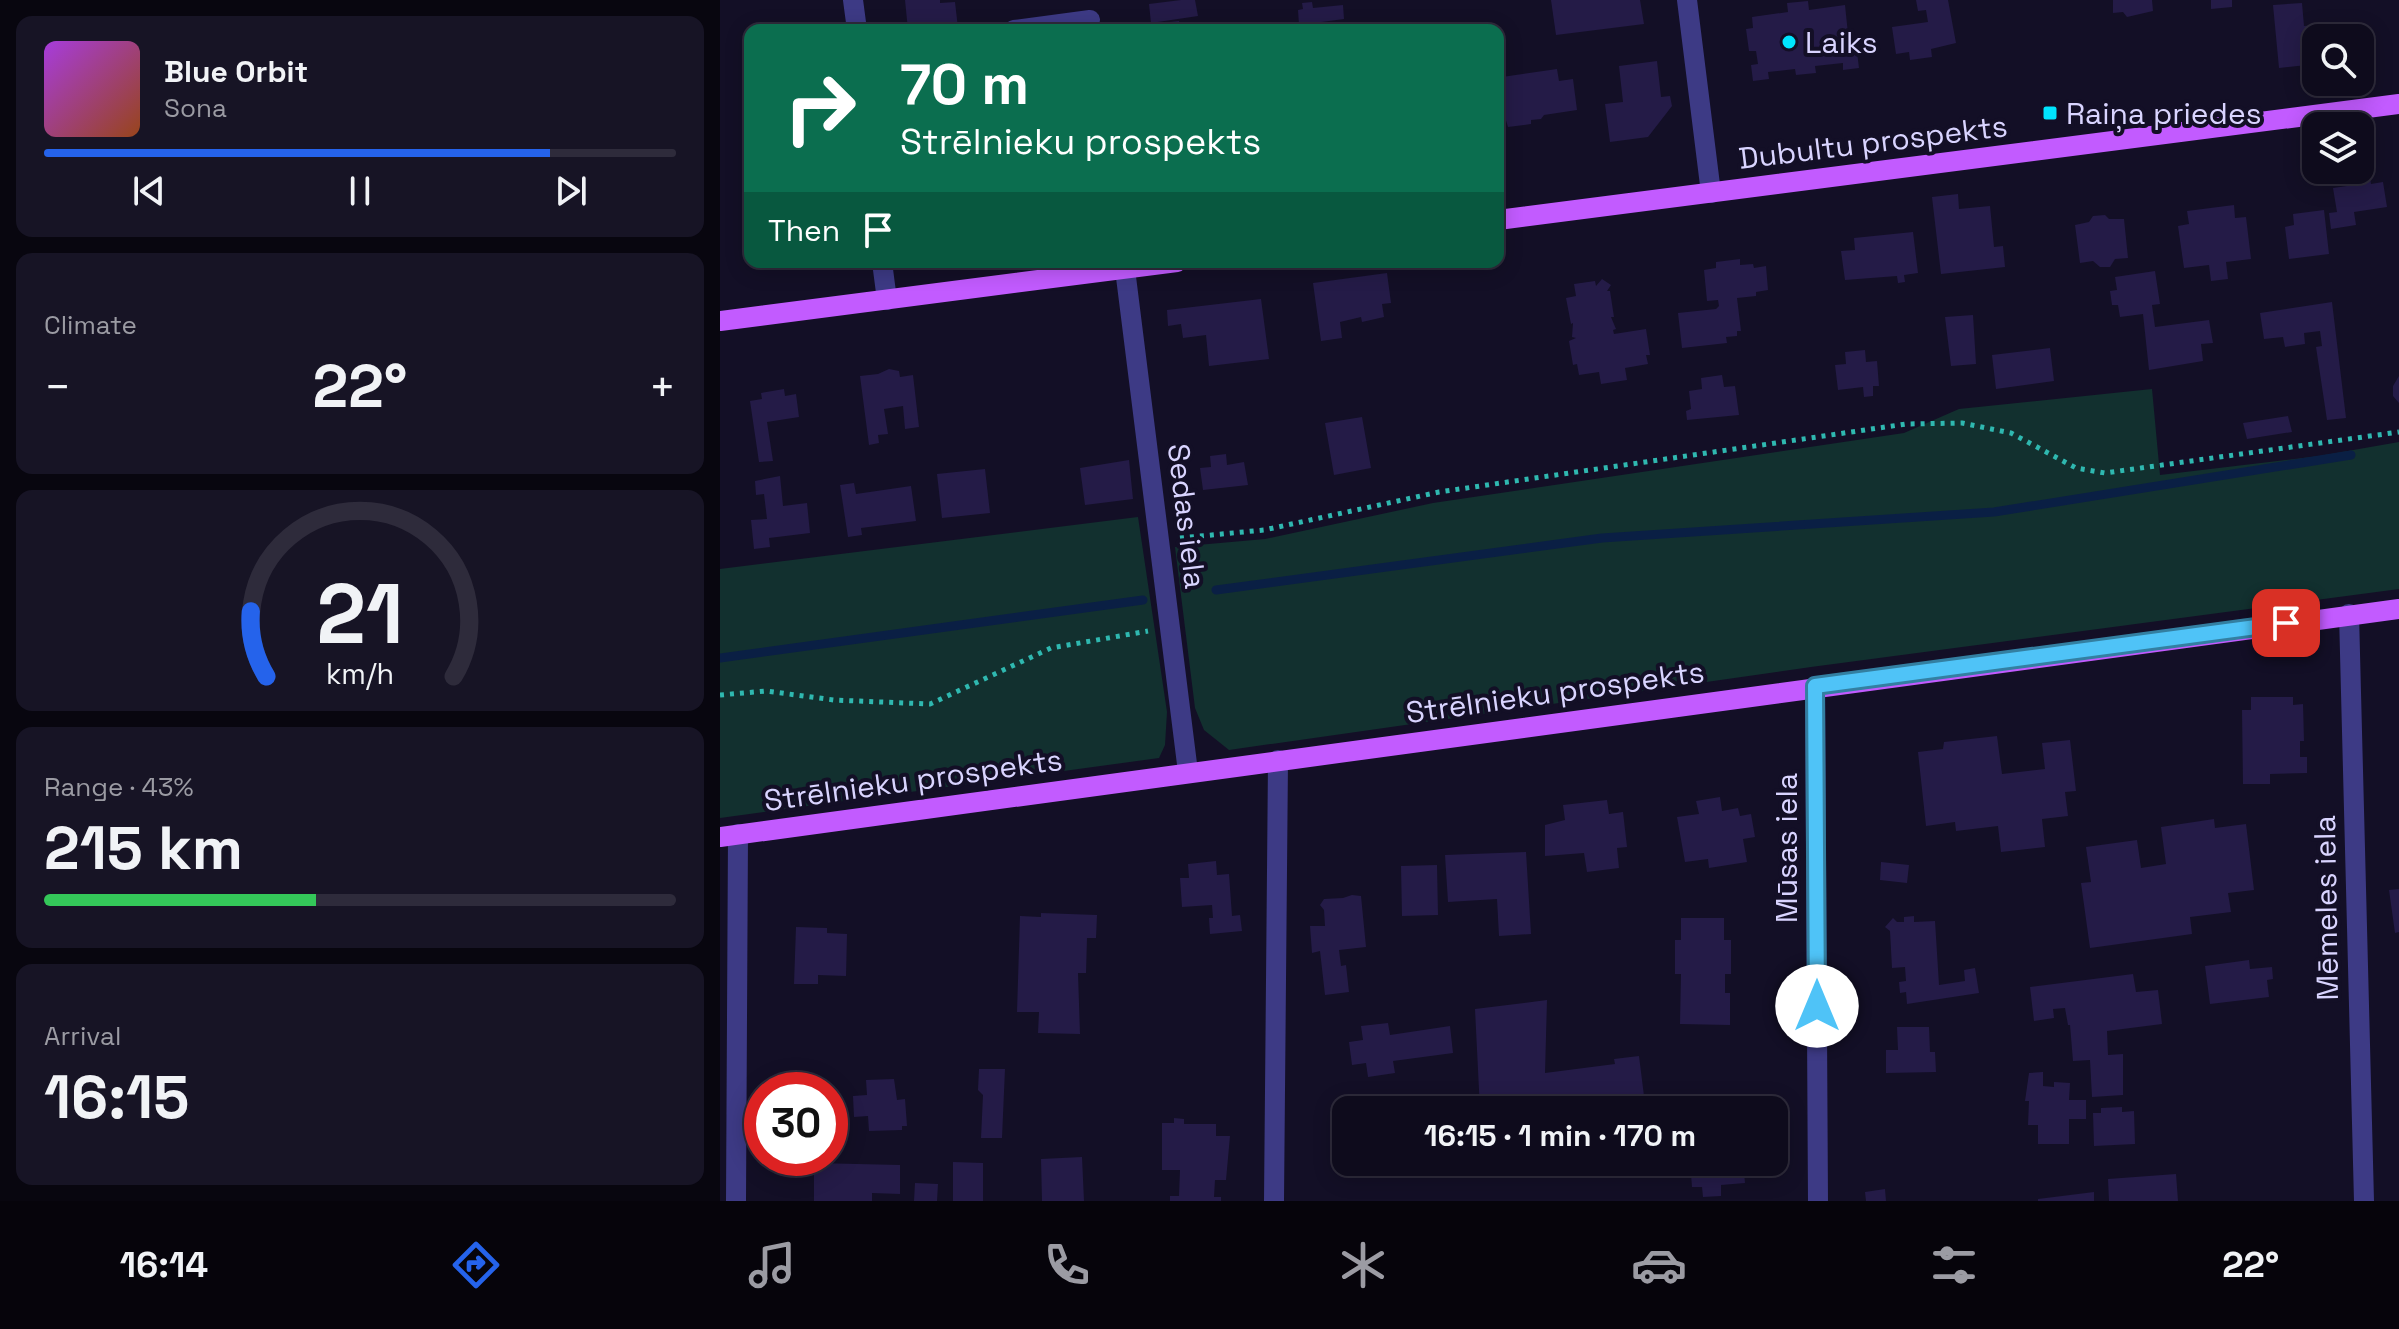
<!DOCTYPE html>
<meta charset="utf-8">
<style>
:root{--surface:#0e0b1c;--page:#171425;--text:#f1f3f6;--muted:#9b9ba3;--line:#2e2b3b;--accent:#2563eb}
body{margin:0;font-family:"Space Grotesk",sans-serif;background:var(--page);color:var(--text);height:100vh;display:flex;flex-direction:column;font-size:30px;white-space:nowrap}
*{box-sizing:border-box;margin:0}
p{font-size:26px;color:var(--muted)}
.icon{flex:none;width:44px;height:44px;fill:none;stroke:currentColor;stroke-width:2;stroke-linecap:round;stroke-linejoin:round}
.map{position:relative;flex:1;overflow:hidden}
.details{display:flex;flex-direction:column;gap:16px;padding:16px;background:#08060f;width:720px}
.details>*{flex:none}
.banner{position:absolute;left:24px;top:24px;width:760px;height:244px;border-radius:16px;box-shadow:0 4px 20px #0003,0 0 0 2px var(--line);background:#0b6e4f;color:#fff;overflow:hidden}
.controls{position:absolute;left:1582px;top:24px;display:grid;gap:16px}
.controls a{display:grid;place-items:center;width:72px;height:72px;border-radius:16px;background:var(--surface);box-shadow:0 4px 20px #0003,0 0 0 2px var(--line);font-size:40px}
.speed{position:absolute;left:24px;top:1072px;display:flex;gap:16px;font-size:40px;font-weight:700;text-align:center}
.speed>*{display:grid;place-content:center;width:104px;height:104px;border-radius:50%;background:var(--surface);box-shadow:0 4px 20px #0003,0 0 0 2px var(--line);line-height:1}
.speed .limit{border:12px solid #d22;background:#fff;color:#111}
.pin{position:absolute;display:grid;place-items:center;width:68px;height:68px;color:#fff;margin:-34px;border-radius:16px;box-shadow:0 4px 12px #0006}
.me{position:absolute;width:88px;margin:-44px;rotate:0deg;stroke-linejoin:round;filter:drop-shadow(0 0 6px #0008)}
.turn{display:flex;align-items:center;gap:28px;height:168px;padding:0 24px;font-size:36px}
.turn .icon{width:104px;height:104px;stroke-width:2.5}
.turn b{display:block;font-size:56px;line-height:68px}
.then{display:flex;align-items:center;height:76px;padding:0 24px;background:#0003;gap:16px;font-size:30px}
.big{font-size:60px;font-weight:700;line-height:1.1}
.details .widget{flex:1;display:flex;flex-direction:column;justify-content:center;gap:12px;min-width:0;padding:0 28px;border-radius:16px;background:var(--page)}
.details .dial{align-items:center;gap:0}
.dial svg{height:208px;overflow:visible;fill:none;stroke:var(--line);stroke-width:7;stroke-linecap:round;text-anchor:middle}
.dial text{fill:var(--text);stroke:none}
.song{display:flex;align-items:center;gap:24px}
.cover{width:96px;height:96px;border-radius:12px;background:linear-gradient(135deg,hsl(280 70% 55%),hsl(20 70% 35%))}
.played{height:8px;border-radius:4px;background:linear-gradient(90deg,var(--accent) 80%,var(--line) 80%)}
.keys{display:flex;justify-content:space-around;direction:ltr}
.heat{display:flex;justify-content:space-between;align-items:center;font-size:44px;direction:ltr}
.charge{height:12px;border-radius:6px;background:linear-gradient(90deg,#34c759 43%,var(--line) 0)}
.trip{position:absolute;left:612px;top:1096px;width:456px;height:80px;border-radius:16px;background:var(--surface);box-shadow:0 4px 20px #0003,0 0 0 2px var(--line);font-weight:700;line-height:80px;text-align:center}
.tabs{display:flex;height:128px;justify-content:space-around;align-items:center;background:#06040b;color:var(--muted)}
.tabs .icon{width:56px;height:56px}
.tabs .active{color:var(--accent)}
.tabs b{font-size:36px;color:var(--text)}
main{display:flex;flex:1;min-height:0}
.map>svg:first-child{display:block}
</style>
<main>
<section class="details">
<div class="widget">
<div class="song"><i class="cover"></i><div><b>Blue Orbit</b><p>Sona</p></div></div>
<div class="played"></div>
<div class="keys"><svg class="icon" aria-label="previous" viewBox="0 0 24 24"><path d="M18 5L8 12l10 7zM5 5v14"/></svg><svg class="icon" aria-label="pause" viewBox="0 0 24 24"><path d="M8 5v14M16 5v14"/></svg><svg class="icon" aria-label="next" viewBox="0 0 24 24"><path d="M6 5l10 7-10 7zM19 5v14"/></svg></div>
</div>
<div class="widget"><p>Climate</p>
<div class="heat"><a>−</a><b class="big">22°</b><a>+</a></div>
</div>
<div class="widget dial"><svg viewBox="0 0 100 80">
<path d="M14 69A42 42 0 1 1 86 69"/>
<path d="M14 69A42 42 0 0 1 8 44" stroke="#2563eb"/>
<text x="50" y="56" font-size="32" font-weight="700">21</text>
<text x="50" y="72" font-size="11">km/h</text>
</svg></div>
<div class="widget"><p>Range · 43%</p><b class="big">215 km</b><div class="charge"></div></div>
<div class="widget"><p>Arrival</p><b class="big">16:15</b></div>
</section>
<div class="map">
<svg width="1679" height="1201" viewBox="0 0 1679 1201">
<rect width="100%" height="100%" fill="#130f26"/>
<path fill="#12302f" d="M1432,389L1440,475L1599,456L1679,442V589L1091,667L509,750L484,730L475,708L455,547L545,539L713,503L1184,433L1239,409Z
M418,517L447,712L445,745L439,758L0,818V569Z"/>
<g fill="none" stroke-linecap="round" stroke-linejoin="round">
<path stroke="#0a1f44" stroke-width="9" d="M496,590L882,538L1274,512L1631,455
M0,658L423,600"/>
</g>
<path fill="#241b47" d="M185,0H220V3L235,2L238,28L222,30V26L188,30Z
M461,0H475L478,16L431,23L429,4Z
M831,0H920L924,24L836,35Z
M1196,0H1228L1236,43L1211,49L1212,57L1190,60L1189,52L1176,54L1172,27L1208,22L1206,10L1198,11Z
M1393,0H1432L1433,11L1407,17L1403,12L1393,13Z
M1491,0H1512V7L1491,9Z
M1088,1L1089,10L1125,5L1130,53L1137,52L1139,68L1123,70V63L1095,66L1096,73L1076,75L1075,69L1048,72L1049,79L1033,81L1031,65L1038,64L1036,51H1029L1026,29L1033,28L1032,17L1068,12L1067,3Z
M592,2L593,8L623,5L624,19L579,25L578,10L583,9L582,3Z
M1582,3L1584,26L1597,25L1596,64L1559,68L1553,5Z
M459,21L460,30H442L441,23Z
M937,61L941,97L950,96L952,106L928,137L890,142L885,104L903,102L899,66Z
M837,69L839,81L853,79L857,110L824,115L821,119L811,120V124L788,127L782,107L785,103L782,77Z
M1640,158H1647L1651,184L1663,182L1667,207L1634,212L1636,225L1611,229L1609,213L1617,212L1613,188L1627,186L1624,170H1640Z
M1238,194L1239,209L1270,206L1274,247L1283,246L1285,267L1221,274L1212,197Z
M1514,205L1515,218L1526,217L1531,259L1506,262L1508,279L1491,281L1489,265L1464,268L1458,226L1469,224L1467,211Z
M1604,210L1609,254L1569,259L1565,227L1574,225L1573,214Z
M1385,215L1389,219H1404L1408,258L1395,259L1390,267H1380L1373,261L1360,263L1355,225L1369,222L1373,216Z
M1193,232L1198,273L1184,275L1185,282L1178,283L1177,276L1125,280L1121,251L1135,250L1134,238Z
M1020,259V265L1033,264L1034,268L1046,266L1048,290L1036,292V296L1017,298L1021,331H1017V336L1006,337L1007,343L962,348L958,313L996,309L999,306L998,300L987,301L984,270L996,268V262Z
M1435,271L1440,304L1432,305L1435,327L1489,320L1493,343L1481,344L1483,361L1429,370L1423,314L1400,317L1398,305H1392L1390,291L1397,290L1395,277Z
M667,273L671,303L662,304L664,317L642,322L641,317L620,322L622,338L601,341L593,283Z
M882,279L891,285L887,291H890L894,317H891L896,329L893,330L894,334L926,329L930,355H926L928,364L905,368L907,380L881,384L879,372L859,375L857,364L853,365L849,341L856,338L852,337L853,323L851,324L846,298L856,296L854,284L875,281L876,286Z
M541,299L549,359L489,366L486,335L463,338L461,324L448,326L447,310Z
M1612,302L1626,418L1607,420L1596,347L1602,346L1600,331L1584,333L1585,344L1565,347L1563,337L1544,339L1540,313Z
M1253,315L1256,364L1231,366L1225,317Z
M1330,348L1334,381L1276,389L1272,355Z
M1145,350L1146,362L1157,361L1159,386H1153V396L1144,397L1143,387L1118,390L1115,365L1126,364L1125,352Z
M169,369L179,371L180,377L193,375L199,427L185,429L183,406L164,409L168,434L158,435L159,443L149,445L140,376L158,374Z
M1002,375L1004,387L1015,386L1019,415L967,420L966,411L971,409L969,391L982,389L981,378Z
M1679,376V403L1673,396V386Z
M64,389L65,396L76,394L79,417L47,422L53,461L39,462L30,401L42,399L41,393Z
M1568,416L1572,432L1527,439L1523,423Z
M642,417L651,468L614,475L605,423Z
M506,454L507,465L524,462L528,485L483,490L480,468L491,467L490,456Z
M409,460L413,499L365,505L360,468Z
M265,469L270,513L222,518L217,474Z
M60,476L63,506L87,503L90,533L49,538L50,547L34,549L31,520L47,519L44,494L36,495L35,481Z
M134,483L136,494L191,486L196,521L141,528L142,535L128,537L120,485Z
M1531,697H1573V705L1583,704L1584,741H1580V757H1587V773L1550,774V784H1523L1522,710H1531Z
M1277,736L1282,774L1325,769L1322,743L1350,740L1356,791L1345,792L1348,816L1322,819L1325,847L1281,852L1278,826L1236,831L1235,822L1206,826L1198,752L1223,749L1224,742Z
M1000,797L1002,811L1018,808L1020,816L1031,814L1035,837L1023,839L1027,862L989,868L988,859L965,862L957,817L979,814L976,801Z
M887,800L889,814L903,812L907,847L897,848L899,868L867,872L864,853L825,856V825L845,820L843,805Z
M1494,819L1495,828L1526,824L1534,890L1508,893L1511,912L1470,917L1472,934L1370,948L1361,883L1371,882L1366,847L1417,840L1421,868L1446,864L1441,827Z
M806,852L811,934L779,936L777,899L728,902L725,855Z
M496,861L497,875L509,874L512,916L520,915L522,931L490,934L489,918H493L492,905L462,907L460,878H469L468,864Z
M1161,862L1189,865L1187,883L1160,880Z
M717,865L718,915L682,916L681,866Z
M1679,889V932L1675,933L1669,890Z
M632,895L641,896L646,947L619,950L621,966L626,965L629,992L605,995L600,951L592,953L590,926H605L604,910L600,905L604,899L623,898Z
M321,913L377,915L376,938H367L366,973H358L360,1034L318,1033L319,1012H297L300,916L321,917Z
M1194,916V922L1215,921L1219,985L1245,981L1244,970L1255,968L1259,993L1187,1004L1186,992L1180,993L1179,982L1186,981L1185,967L1172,968L1170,931L1165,927L1173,918L1177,922H1184V917Z
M961,918H1004V940H1011V974H1005V993H1010V1025L960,1024L961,974H955V940H961Z
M76,927L107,928V933L127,934L126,976L98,975V984H74Z
M1529,960L1530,969L1552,967L1553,979L1547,980L1549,997L1490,1004L1485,966Z
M1413,974L1416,992L1438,990L1442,1024L1387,1031L1388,1055L1403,1054V1095L1372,1097L1370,1060L1353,1061L1350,1025H1348L1345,1008L1333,1009L1334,1018L1314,1021L1310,987Z
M827,1000L825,1073L895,1064L894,1059L919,1056L925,1104L900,1107L899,1099L825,1109V1100L808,1102L809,1110H760L755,1009Z
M668,1023L670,1035L730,1026L733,1053L673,1061L675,1073L648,1077L646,1063L632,1065L629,1042L643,1040L641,1026Z
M1177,1027H1209L1210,1052H1215L1216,1072L1166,1073V1050H1178Z
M259,1069H285L282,1138H261L263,1095L258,1090Z
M1323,1072V1086L1334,1087V1082L1350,1083L1349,1100H1366V1119H1349V1144H1318V1125H1308L1309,1101H1305L1309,1073Z
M174,1079L177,1100L185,1099L187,1126H182V1130L149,1131L148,1116L134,1117L133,1096L147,1095L146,1080Z
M1005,1099V1110H967L966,1101Z
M1402,1107V1112L1414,1111L1415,1144L1374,1146L1373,1113H1381V1108Z
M454,1118L464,1119V1124H496V1136H510L506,1180H495L494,1197H501V1201H450V1196H459L460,1170H442V1123H454Z
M362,1157L364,1201H322L321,1159Z
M233,1162L263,1163V1201H233Z
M970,1162H1023L1025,1183L1001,1185V1196L983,1197L982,1187H972Z
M94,1163L180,1165V1194L152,1193V1201H94Z
M1456,1174L1458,1201H1389L1388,1179Z
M195,1183L218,1184L217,1201H194Z
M1165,1189L1166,1201H1146L1145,1192Z
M1374,1192V1201H1318V1199Z"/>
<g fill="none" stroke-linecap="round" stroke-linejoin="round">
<path stroke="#2fb8b0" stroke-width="5" stroke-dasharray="4 6" stroke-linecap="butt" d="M460,538L544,530L719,492L1186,424L1242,423L1291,433L1356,468L1385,473L1679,432
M0,695L46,691L114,700L210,704L331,648L428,631"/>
<path stroke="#3d3a85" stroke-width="20" d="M133,0L137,30
M967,0L991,193
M294,30L370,20
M162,262L167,300
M405,269L468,772
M1629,614L1644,1201
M1095,686L1098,1201
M16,1201L18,834
M554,1201L558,760"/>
<path stroke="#c25bff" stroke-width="20" d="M778,220L1679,104
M0,321L457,262
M0,837L1679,609"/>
</g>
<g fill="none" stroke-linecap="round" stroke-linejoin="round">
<g stroke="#337fa1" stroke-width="20">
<path id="route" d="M1097,1006L1095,686L1566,623"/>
</g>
<use href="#route" stroke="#4fc3f7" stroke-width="14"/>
</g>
<g fill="#00e5ff" stroke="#130f26" stroke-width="3">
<circle cx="1069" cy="42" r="8"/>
<rect x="1322" y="105" width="16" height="16" rx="4"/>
</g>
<g text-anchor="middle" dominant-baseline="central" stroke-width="8" stroke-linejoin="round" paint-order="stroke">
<g font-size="30" fill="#d9d4ff" stroke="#130f26" text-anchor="start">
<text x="1085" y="42">Laiks</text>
<text x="1346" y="113">Raiņa priedes</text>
</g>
<g font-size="30" fill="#d9d4ff" stroke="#130f26">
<text transform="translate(1153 142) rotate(-7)">Dubultu prospekts</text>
<text transform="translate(467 516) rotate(83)">Sedas iela</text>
<text transform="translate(835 692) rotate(-8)">Strēlnieku prospekts</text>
<text transform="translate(193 780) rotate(-8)">Strēlnieku prospekts</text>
<text transform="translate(1066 848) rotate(-90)">Mūsas iela</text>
<text transform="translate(1606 908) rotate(-91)">Mēmeles iela</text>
</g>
</g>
</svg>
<div class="controls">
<a><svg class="icon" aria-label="search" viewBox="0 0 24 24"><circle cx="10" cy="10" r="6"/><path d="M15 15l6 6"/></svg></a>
<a><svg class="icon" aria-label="layers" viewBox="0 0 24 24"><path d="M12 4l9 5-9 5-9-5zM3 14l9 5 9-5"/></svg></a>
</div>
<div class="speed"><div class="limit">30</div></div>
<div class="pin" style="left:1566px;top:623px;background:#d93025"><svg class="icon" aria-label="arrive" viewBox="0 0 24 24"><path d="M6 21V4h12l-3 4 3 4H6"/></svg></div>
<svg class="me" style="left:1097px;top:1006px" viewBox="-20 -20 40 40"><circle r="19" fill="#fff"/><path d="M0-13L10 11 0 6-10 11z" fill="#4fc3f7"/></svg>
<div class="trip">16:15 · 1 min · 170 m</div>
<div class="banner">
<div class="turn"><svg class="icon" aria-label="right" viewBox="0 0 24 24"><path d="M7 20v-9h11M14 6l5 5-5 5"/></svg><div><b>70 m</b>Strēlnieku prospekts</div></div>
<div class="then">Then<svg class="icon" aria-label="arrive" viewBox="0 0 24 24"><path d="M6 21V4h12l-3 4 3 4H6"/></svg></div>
</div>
</div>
</main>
<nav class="tabs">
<b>16:14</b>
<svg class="icon active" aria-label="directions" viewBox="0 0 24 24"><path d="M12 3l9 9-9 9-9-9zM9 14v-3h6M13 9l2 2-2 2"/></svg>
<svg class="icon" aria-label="music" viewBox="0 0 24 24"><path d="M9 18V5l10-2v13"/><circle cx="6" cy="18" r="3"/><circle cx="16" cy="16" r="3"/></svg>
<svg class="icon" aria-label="phone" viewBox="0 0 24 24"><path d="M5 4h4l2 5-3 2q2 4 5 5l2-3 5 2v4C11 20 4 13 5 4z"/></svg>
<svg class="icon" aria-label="climate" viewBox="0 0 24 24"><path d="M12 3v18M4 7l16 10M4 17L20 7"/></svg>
<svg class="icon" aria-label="car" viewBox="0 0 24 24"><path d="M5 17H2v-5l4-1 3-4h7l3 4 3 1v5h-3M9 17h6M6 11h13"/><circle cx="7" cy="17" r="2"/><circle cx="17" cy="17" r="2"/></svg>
<svg class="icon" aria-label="filters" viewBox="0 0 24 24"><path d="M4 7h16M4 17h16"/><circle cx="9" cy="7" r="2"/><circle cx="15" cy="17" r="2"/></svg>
<b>22°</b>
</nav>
